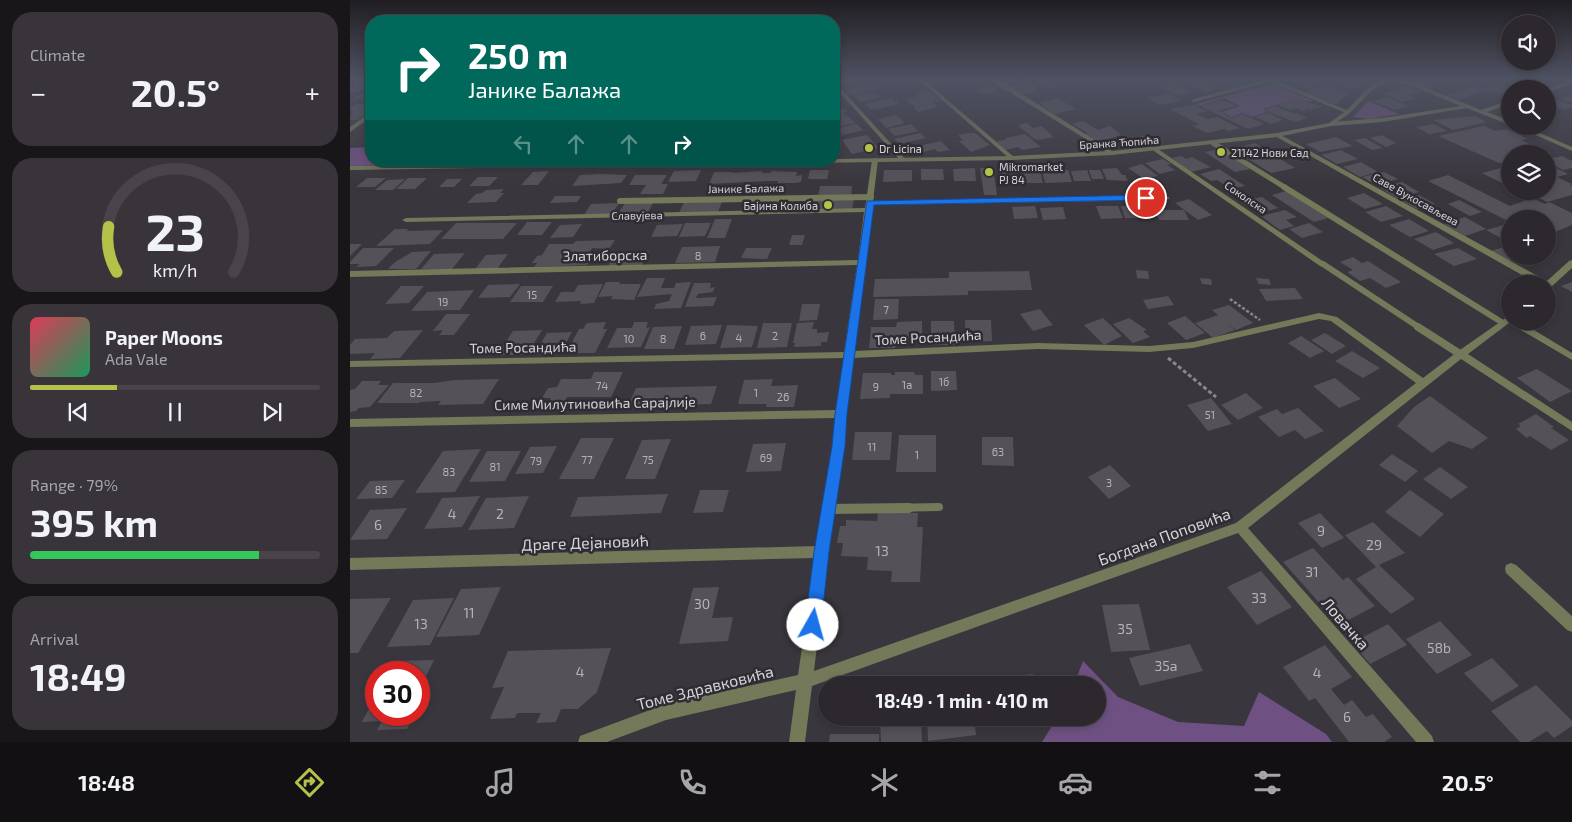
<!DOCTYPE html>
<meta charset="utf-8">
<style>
:root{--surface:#2c282e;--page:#38343a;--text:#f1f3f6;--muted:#a6a6aa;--line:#48444a;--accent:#b4c24a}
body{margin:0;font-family:"Exo 2",sans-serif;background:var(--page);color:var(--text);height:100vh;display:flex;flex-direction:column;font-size:19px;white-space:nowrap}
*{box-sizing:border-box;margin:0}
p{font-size:16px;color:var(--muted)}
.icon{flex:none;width:28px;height:28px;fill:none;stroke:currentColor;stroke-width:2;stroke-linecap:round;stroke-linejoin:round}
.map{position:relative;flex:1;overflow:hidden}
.sheet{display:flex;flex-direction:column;gap:12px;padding:12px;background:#181619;width:350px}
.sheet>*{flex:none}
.top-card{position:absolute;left:15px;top:15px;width:475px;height:152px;border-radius:20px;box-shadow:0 2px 8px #0003,0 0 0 1px var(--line);background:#00695c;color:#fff;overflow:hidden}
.fabs{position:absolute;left:1151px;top:15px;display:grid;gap:10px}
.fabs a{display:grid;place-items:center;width:55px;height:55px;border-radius:50%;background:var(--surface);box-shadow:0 2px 8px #0003,0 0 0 1px var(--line);font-size:25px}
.speed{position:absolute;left:15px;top:661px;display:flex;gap:10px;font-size:25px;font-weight:700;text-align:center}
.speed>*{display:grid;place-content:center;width:65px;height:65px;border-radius:50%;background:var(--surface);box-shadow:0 2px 8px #0003,0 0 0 1px var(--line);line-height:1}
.speed .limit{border:8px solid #d22;background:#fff;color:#111}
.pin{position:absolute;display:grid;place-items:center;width:42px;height:42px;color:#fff;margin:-21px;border:2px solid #fff;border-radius:50%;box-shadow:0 1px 5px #0007}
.me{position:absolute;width:55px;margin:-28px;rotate:7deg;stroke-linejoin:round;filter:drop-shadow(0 0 4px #0008)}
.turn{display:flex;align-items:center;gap:18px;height:105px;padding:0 20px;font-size:22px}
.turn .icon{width:65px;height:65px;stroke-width:2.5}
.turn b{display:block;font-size:35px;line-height:42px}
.lanes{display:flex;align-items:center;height:48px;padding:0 20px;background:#0003;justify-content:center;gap:25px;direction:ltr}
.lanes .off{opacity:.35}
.big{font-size:38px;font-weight:700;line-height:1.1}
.sheet .tile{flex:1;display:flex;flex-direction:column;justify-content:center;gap:8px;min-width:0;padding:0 18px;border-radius:20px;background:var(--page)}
.sheet .dial{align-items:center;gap:0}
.dial svg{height:130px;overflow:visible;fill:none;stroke:var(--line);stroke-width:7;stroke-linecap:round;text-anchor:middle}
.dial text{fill:var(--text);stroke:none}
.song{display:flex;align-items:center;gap:15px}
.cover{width:60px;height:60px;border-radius:8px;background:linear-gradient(135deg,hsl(350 70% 55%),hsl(150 70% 35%))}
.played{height:5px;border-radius:2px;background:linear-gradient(90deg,var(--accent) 30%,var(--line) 30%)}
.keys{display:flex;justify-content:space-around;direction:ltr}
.heat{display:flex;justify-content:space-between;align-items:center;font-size:28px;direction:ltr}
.charge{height:8px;border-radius:4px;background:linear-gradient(90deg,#34c759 79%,var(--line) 0)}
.trip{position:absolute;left:468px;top:676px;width:288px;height:50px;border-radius:25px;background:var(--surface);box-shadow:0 2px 8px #0003,0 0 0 1px var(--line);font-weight:700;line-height:50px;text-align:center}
.tabs{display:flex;height:80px;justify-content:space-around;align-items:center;background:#121012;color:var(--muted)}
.tabs .icon{width:35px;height:35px}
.tabs .on{color:var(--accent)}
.tabs b{font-size:22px;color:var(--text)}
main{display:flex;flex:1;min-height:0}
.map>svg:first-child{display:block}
</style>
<main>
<section class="sheet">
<div class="tile"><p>Climate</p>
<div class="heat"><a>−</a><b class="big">20.5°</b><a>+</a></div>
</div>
<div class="tile dial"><svg viewBox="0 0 100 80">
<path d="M14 69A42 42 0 1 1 86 69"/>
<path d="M14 69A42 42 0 0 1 9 41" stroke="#b4c24a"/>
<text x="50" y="56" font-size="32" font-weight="700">23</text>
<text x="50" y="72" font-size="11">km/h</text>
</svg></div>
<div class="tile">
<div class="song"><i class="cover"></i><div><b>Paper Moons</b><p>Ada Vale</p></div></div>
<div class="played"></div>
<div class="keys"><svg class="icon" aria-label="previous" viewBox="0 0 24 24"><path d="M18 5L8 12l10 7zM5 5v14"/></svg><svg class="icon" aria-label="pause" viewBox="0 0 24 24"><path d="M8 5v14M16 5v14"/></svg><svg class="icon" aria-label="next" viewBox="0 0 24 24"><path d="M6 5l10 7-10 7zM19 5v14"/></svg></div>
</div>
<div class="tile"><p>Range · 79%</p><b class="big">395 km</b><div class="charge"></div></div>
<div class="tile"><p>Arrival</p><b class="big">18:49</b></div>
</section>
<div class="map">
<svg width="1222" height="742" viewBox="0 0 1222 742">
<rect width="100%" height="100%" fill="#3a363d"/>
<path fill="#6e5182" d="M923,84L963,101L959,102L948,98L913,109L917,112L902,117L893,113L882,117L872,112L890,106L874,98L849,106L846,104Z
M1018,101L1049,114L1018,119L1003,117Z
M21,147V161H98L95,164L0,166V148Z
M733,661L768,697L828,722L894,726L909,692L976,734L982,742H692L707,718H746V685H724Z"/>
<path fill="#555159" d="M682,79H705L714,85L697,88Z
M950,79H961L972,84L958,88L942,82Z
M997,79H1021L1011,84Z
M1065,79H1088L1077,88L1060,83Z
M1164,79L1180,85L1171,88L1155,82Z
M1189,79L1196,82L1184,85L1168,80Z
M8,80H21V82L8,92H0V86Z
M677,81L689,86H686L689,88L684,89L687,91L672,94L660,87L667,85L664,84Z
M849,81L866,89L855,92L838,84Z
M994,81L1010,86L1005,89L989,85Z
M824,83L836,87L834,88L841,91L837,92L840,93L829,96L810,87Z
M521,84L527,90L503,95L497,89Z
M977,84L988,88L987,91L998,93L986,105L954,92Z
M1148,85L1160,89V93L1152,94L1137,89Z
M641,86L648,91L631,94L624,90Z
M1057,86L1072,91L1060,95L1045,89Z
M1128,86L1137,89L1109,100L1097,95Z
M1046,90L1066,98L1053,102L1033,94Z
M580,91L591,101L583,102L588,107L568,112L563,107H566L555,100L568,96L566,94Z
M21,92V97L2,100L12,93Z
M523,92L530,98L510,102L504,96Z
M820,94L832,101L810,105L797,98Z
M1220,95L1222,96V103L1210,99Z
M1037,97L1059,106L1045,110L1023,101Z
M542,98L549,104L522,110L515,104Z
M708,98L717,104L726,109L705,114L689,103Z
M948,98L959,103L973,106L961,110L954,107H953L958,110L953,111L947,108L940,110L928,105Z
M1202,98L1222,105V107L1214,110L1198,104V99Z
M872,100L886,106L868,111L882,118L893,114L914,124L898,129L850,106Z
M8,104H21V110L8,120H0L2,111L0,108Z
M844,105L857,111L846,114L858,119L867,117L890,128L879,131L874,129L857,133L843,126L849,124L820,109Z
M926,106L944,114L947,113L957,118L945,122L914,110Z
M493,108L497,112L493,113L506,123L486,127L484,124V110Z
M918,113L933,120L921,124L905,117Z
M546,115L555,123L536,128L528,119Z
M1125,116L1136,122L1103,130L1083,120Z
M733,121L748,130L760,126L771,135L748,142L734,134L738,133L722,124Z
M677,123L683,128L691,126L704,137L688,140L683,138L668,125Z
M507,124L513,130L493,135L488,128Z
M561,124L568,131L545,136L538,129Z
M1084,124L1097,131L1079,134L1066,127Z
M1134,126L1145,131L1157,129L1178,139L1171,140L1197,152L1160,154V161L1149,163L1088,136Z
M570,133L576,138L550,144L544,139Z
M619,133H625L640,145L621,152L609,141L613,140L608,135Z
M675,134L691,147L672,150L668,147L656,150L646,142L657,139L655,138Z
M517,135L528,148L502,154L492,140Z
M795,135L807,141L797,144L785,138Z
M1032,135L1046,143L1036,147L1020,138Z
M986,137L1003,146L970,152L956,144Z
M1015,138L1033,148L1022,150L1004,140Z
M591,141L600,150L588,152L585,149L570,153L564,147Z
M905,143L945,168L921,173L882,149Z
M870,149L900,169L885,172L855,152Z
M991,150L1008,159L987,164L971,155Z
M832,156L836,159L842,157L861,167L841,172L822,158Z
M1212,156L1222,161V168L1213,170L1198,162V159Z
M813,159L821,164L817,165L825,170L810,174L795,163Z
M1011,162L1028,172L1010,177L993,167Z
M792,164L808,176L794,179L778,168Z
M1198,164L1218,174L1207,177L1222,184L1220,185L1222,186V195L1197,202L1183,195L1177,196L1168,191H1198Z
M1154,167L1160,168V187L1132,173Z
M625,168L626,181H604L603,169Z
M630,168H643L647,195H634Z
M767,168L772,175H775L778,181L757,180L752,169Z
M571,169H593L594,180H571Z
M869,169L895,186L881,189L867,180L861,181L850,174Z
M351,170L346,181L318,182L324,171Z
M460,170H479L477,179H458Z
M534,170H562V181L533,182Z
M718,170L722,182L695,183L692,171Z
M737,170L741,181H724L721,171Z
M739,170H750L754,179H742Z
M199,171L188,185H171L183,172Z
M412,171V173H421V171L447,172L446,176L452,175L451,182L445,183H428V181H418L359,184L364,172H383L382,173Z
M648,171H667L669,181L649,182Z
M690,171L693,183H674L671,172Z
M1034,172L1048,179L1026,185L1012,177Z
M250,174L277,175L271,183L222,186L230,175Z
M285,175H317L311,184H318L313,194H290L296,185H279Z
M1098,175L1160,206L1182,198L1195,204L1199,202L1222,213V225L1205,232L1198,228V219H1160V222L1078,181Z
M128,177H148L139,186H119Z
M17,178H36L25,187H6Z
M58,178H77L65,189H46Z
M55,179L43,190H25L37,180Z
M97,179H112L104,187H89Z
M1052,182L1069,192L1047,198L1030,188Z
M470,186H502L501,196L468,197Z
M154,189L150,193H154L146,202L117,203L126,194L132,193L136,190Z
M936,191L978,218L964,222L922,195Z
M1014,193L1033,204L1015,209L997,198Z
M1069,195L1085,204L1067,209L1051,200Z
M205,196H231L227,202L200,203Z
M912,197L928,208L910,213L890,202Z
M504,199L502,210L452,211L454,200Z
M839,199L862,215L848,220L825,203Z
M432,200L429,211L400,212L404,201Z
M1109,200L1132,212L1120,216L1098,204Z
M334,202H372L368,212L329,213Z
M269,203L262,214L234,215L241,204Z
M275,203H303L297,214H268Z
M685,206L688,218L664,219L662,207Z
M746,206H768L773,218L751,219Z
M771,206H797L803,218H775Z
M1036,206L1053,216L1031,222L1015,212Z
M713,207L716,219L693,220L690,208Z
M804,210H834L839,220H809Z
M935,210L947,217L936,220L944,226L930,230L911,216Z
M1115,217L1136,229L1115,236L1094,224Z
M365,219H382L375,238H357Z
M1059,219L1079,231L1060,237L1039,225Z
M177,222H202L192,235H167Z
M106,223H167L153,239H91Z
M335,223H361L355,236L329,237Z
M959,223L973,232L952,238L939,229Z
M232,224L223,237L200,238L210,225Z
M333,224L327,236L301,237L307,225Z
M1154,225L1160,228V243L1136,230Z
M45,229H59L56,231L93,230L80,244L26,246Z
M1086,232L1104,243L1083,250L1064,239Z
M442,235H455L452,245H439Z
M265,240L259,249L242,248L239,254H243L237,265L184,267L187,263H182L187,256L192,255L199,244H223L226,241Z
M0,244H12L0,256Z
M1160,245V256L1170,257L1159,261L1141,251Z
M370,246L365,262L325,263L332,247Z
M13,248H44L26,266L6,267L10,264H0V262Z
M396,248H422L417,259L391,258Z
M1108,248L1127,259L1104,266L1084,254Z
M81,251L66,269H38L45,262L62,252Z
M299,251L292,265L258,266L266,252Z
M115,253L102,269H71L84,254Z
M158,254L147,269H125L136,255Z
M1003,257L1012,263L1018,261L1051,282L1036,288L1020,278L1010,281L997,272L1003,270L990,262Z
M786,270L798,271L799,279L787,278Z
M679,271L682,290L618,291V295L523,297L525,279L599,278V272Z
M297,278H315L311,288H324L326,283L341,282L331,308L304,309L306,304L319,301L322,294L287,297Z
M850,278L861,279L862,285L852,284Z
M906,278L919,279L921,285L909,284Z
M256,282H270L269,284H291L284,300L261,299L263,296L248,297Z
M1222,282V292L1211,286Z
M344,283H361L360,288L365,287L363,292L348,294L346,298L367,297L363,306L335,307Z
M170,284L160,297L128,298L138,285Z
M253,284L244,303L230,304L231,301L205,302L211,292H224L228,285Z
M51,286H74L59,303L35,304Z
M171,286H203L193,302H160Z
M945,288L953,299L916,301L909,289Z
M124,290L110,310L61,311L77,292Z
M818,296L824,305L798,309L793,300Z
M525,299H549L548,319L523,320Z
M452,304H470L467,320L449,321Z
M879,305L903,323L886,330L876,322L885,330L863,338L845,323L868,315L862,310Z
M690,309L703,325L683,331L670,314Z
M96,314H120L104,335H89L93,330L83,331Z
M835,316L855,333L836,340L817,323Z
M753,318L772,336L754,345L734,325Z
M779,318L797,330L793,331L800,337L783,343L763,324Z
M615,320H641L642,341L616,342Z
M572,321V341L546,342L545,348H519L521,327H546L547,322Z
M581,321H604L605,345H581Z
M256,322L253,329H257L245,353H216L229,329H233L237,323Z
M284,322H298L296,328L300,327L291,347L257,348L267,328H282Z
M464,322L462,329H467V333L479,332L477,342H471V346L444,347L445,343H443L447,323Z
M413,323H442L437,347L407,348Z
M372,325L366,344L335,345L341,326Z
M377,325L408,326L402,347L370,348Z
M332,326L324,349H294L303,327Z
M73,330L50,358L20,359L25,353L0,354V345L5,339L37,338L44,331Z
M192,330L177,355H147L163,331Z
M222,332L210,354L184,355L197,333Z
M975,333L996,346L982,354L961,340Z
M951,336L974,351L960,358L938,343Z
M1002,351L1030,368L1013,378L985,361Z
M1187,369L1222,391L1200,402L1167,378Z
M581,371H606L607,390L581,391Z
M244,372H273L261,397H217L215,401L199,402L201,398H192L198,388L207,387L211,379H241Z
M545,372H564L565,375H573V394H540V398L510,399L513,373H541V375H545Z
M985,378L1011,399L989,408L963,386Z
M149,379L133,404L88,405L91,401L70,402L68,403H27L43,383H84L105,380Z
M423,379L421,386L448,385L444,407H416L417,404H388L394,380Z
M12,381H31L28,385H39L20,407L9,408L6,411L0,412V390L5,389Z
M367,386L361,404L278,406L286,388Z
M896,393L913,408L888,420L871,405Z
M1080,396L1138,438L1122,449L1099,441L1082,453L1047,426L1064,407Z
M861,398L882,424L858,431L837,405Z
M948,408L974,431L955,439L945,430L929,437L908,417L927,409L932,414Z
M1186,414L1204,427L1201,428L1219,440L1201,450L1180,436L1177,438L1166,429L1171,426L1168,424Z
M505,432H542L540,460H502Z
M549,435H586V472H546Z
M632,437H663L664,466L632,465Z
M231,438H264L244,479H209Z
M321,439L305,479H275L292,440Z
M436,443L431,471L396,472L403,444Z
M207,446L193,473L165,474L180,447Z
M131,449L105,492L65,493L93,451Z
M137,451H171L155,481L119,482Z
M1042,454L1068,471L1055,482L1029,465Z
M760,465L781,486L759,499L738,477Z
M1090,467L1118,487L1101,499L1073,479Z
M55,480L42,498L6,499L20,481Z
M350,490H379L373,512L343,513Z
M1060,490L1094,514L1070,537L1035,512Z
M318,494L311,513L220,517L228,497Z
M130,496L112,527L74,529L92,498Z
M179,496L164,528L118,530L136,498Z
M57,508L37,539L0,540L20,510Z
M528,513H568L567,527H573L570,582H541L542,571L517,570L518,557L491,556L493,543H487L490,526H496V520L527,521Z
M970,513L994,538L972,548L948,523Z
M1023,522L1055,553L1029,565L1065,599L1041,614L1006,579L1026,567L995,535Z
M963,548L993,580L998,577L1025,606L989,625L933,562Z
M911,571L942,607L907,625L877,587Z
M151,587L129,635L86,637L111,589Z
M369,587L362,618L383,617L378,641L329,644L343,588Z
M41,598L8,653H0V599Z
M104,598L80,645L37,647L63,600Z
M789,604L800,650L761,652L752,605Z
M1090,621L1122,655L1087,674L1056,639Z
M1038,624L1057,645L1020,664L1002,643Z
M840,644L853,671L790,686L779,658Z
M975,645L1002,677L981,689L994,705L1002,700L1016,717L1023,714L1042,737L1034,742H999L965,698L959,701L933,667Z
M261,648L247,692L228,709H211L206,722L186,723L191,713H167L165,718L140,719L154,687L142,688L158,651Z
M1142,658L1169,686L1142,702L1114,673Z
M84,660L69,690V672H39L45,661Z
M683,674L685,685H642L641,678Z
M1186,685L1222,721V726L1204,738L1197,731L1179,742H1170L1141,711Z
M26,695V715H64L57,729L27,730L32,721L12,722Z
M530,718H571L572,742H531Z
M577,718H624L626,735L578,741Z
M646,718H690L691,720L647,725Z
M480,734H529V742H479Z"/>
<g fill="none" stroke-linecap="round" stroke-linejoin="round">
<path stroke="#8a878c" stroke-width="2.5" stroke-dasharray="3 2" stroke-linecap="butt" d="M880,299L910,320"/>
<path stroke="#8a878c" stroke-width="3" stroke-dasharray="4 2.5" stroke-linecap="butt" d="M818,358L866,397"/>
<path stroke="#737959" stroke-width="5" d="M863,143L936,188"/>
<path stroke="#737959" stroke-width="6" d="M934,187L1153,323
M270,201L521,197
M973,264L1070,328"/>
<path stroke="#737959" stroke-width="8" d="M1068,327L1110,354
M490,509L589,507"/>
<path stroke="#737959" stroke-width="10" d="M478,509L559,508"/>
<path fill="#737959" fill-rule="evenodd" d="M568,79H573L664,157V159H660Z
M641,79H649L652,82L673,79L656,84L765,153L760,154L648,85Z
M916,79H923L1001,112L996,113L920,82L844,102L841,100Z
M1045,79H1054L1131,110L1160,100V104L1137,112L1160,121V125L1117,108L1032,122L981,126L978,124L981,122L1032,118L1111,106Z
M1222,80V84L1200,91L1198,92V89H1196Z
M484,81L555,159V161H551L484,86Z
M21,112V117L0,132V127Z
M1165,126H1174L1222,147V151Z
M925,134H929L1197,281L1219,261L1222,260V268L1201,287L1198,288V284H1188L925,136Z
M806,148L808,149L977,264L973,267L970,266L804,151V149Z
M525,158L528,160L523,201L816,196L820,198L816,200L523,205L504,351L688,343L799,346L843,342L969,313L987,317L1073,378L1107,352L1160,315V321H1169L1222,353V360L1159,323L1118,354L1222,422V431L1111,359L898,528L1082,736L1084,742H1066L888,533L462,686L455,742H439L446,690L316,720L257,742H228L230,736L316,704L448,675L465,558L0,570V558L467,546L483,446L485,418L0,427V419L486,410L494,358L0,367V361L494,352L507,265L0,277V271L508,260L514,212L56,222L52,220L56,218L515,208L522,160ZM969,319L981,321L1066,383L886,523L464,671L478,552L495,446L496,414L503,358L688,349L799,352L843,348Z
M1161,563L1166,565L1222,616V632L1217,630L1156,573L1155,569L1156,565Z"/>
<path fill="#737959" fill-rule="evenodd" d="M1033,79H1041L1020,92L1000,113L981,126L927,137L762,155L662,160L0,170V166L321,161H484V159L662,156L762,151L927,133L979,123L996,111L1016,90Z"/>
</g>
<linearGradient id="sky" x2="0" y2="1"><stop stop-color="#201e22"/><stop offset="0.43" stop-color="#4f5262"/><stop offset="1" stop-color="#4f5262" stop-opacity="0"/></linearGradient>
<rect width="1222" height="183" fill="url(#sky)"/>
<path fill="#1a73e8" stroke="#114b97" d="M796,195L799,196V200L524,205L497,414L495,446L479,552L471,625L468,631L463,633L457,631L455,625L464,552L482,446L485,414L517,201Z"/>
<g fill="#b4c24a" stroke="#302c33" stroke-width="2">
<circle cx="519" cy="148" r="5"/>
<circle cx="871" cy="152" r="5"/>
<circle cx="639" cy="172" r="5"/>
<circle cx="478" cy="205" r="5"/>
</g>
<g text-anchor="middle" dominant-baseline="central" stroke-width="5" stroke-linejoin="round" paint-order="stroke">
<g font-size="11" fill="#d6d3d7" stroke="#302c33">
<text transform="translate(769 142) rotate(-4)">Бранка Ћопића</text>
<text transform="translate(396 188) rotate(-1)">Јанике Балажа</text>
<text transform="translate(896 197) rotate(34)">Соколска</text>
<text transform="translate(1066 199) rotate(29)">Саве Вукосављева</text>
<text transform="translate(287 215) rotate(-1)">Славујева</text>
</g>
<g font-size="11" fill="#d6d3d7" stroke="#302c33" text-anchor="start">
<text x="529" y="148">Dr Licina</text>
<text x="881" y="152">21142 Нови Сад</text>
<text x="649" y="166">Mikromarket<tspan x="649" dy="13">PJ 84</tspan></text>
<text x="468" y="205" text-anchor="end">Бајина Колиба</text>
</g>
<g font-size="11" fill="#b6b2b8">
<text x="348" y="255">8</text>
<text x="182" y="294">15</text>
<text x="93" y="301">19</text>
<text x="536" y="309">7</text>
<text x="353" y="335">6</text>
<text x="425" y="335">2</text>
<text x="389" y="337">4</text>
<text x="279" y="338">10</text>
<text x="313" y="338">8</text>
<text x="594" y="381">1б</text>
<text x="557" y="384">1a</text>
<text x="252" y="385">74</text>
<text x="526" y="386">9</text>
<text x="66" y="392">82</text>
<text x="406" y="392">1</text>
<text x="433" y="396">26</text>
<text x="860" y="414">51</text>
<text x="522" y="446">11</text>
<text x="648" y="451">63</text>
<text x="567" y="454">1</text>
<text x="416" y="457">69</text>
<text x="237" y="459">77</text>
<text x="298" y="459">75</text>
<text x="186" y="460">79</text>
<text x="145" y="466">81</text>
<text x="99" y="471">83</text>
<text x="759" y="482">3</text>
<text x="31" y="489">85</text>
</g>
<g font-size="14" fill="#d6d3d7" stroke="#302c33">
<text transform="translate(255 255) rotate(-1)">Златиборска</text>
<text transform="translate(578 337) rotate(-3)">Томе Росандића</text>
<text transform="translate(173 347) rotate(-1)">Томе Росандића</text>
<text transform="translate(245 403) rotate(-1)">Симе Милутиновића Сарајлије</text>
</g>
<g font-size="14" fill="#b6b2b8">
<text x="102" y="513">4</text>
<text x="150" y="513">2</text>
<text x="28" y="524">6</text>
<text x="971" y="530">9</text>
<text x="1024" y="544">29</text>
<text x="532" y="550">13</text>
<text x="962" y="571">31</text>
<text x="909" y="597">33</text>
<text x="352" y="603">30</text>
<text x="119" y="612">11</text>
<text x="71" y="623">13</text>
<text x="775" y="628">35</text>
<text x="1089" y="647">58b</text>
<text x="816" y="665">35a</text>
<text x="230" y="671">4</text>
<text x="967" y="672">4</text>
<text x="997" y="716">6</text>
</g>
<g font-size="16" fill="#d6d3d7" stroke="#302c33">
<text transform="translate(814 536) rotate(-20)">Богдана Поповића</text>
<text transform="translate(235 542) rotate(-2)">Драге Дејановић</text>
<text transform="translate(996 623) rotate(49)">Ловачка</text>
<text transform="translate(355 687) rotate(-14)">Томе Здравковића</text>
</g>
</g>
</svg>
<div class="fabs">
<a><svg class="icon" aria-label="sound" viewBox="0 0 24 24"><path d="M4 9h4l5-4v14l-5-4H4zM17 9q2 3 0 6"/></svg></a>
<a><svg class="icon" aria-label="search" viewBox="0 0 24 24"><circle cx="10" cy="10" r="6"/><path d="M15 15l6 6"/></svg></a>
<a><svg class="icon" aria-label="layers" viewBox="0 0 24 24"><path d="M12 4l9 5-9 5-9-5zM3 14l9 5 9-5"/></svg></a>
<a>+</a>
<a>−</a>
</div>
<div class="speed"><div class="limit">30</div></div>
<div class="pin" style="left:796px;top:198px;background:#d93025"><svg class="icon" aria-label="arrive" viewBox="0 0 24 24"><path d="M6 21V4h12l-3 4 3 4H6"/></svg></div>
<svg class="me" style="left:463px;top:625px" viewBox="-20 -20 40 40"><circle r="19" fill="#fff"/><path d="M0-13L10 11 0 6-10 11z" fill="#1a73e8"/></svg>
<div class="trip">18:49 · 1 min · 410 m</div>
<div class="top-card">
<div class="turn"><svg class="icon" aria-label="right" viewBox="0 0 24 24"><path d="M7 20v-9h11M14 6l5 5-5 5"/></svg><div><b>250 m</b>Јанике Балажа</div></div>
<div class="lanes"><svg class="icon off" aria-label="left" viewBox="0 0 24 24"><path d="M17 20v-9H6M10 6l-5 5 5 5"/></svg><svg class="icon off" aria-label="ahead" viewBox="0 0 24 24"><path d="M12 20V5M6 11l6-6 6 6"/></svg><svg class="icon off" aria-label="ahead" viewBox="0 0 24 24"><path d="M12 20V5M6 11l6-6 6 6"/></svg><svg class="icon" aria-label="right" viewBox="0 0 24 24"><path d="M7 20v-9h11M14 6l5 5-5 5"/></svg></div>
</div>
</div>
</main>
<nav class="tabs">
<b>18:48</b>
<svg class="icon on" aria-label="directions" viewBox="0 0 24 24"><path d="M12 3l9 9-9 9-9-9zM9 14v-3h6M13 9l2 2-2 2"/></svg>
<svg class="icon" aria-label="music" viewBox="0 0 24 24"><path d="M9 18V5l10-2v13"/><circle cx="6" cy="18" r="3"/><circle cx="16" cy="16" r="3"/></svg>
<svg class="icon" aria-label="phone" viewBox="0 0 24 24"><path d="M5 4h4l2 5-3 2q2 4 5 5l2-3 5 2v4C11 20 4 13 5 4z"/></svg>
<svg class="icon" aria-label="climate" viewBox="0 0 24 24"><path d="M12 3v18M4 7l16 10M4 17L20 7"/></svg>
<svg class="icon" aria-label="car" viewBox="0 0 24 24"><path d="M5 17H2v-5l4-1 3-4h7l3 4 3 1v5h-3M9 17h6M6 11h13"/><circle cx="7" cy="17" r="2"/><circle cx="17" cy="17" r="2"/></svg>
<svg class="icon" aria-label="filters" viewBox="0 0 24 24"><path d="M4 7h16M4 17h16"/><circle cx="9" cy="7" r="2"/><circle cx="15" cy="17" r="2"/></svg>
<b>20.5°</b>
</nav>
